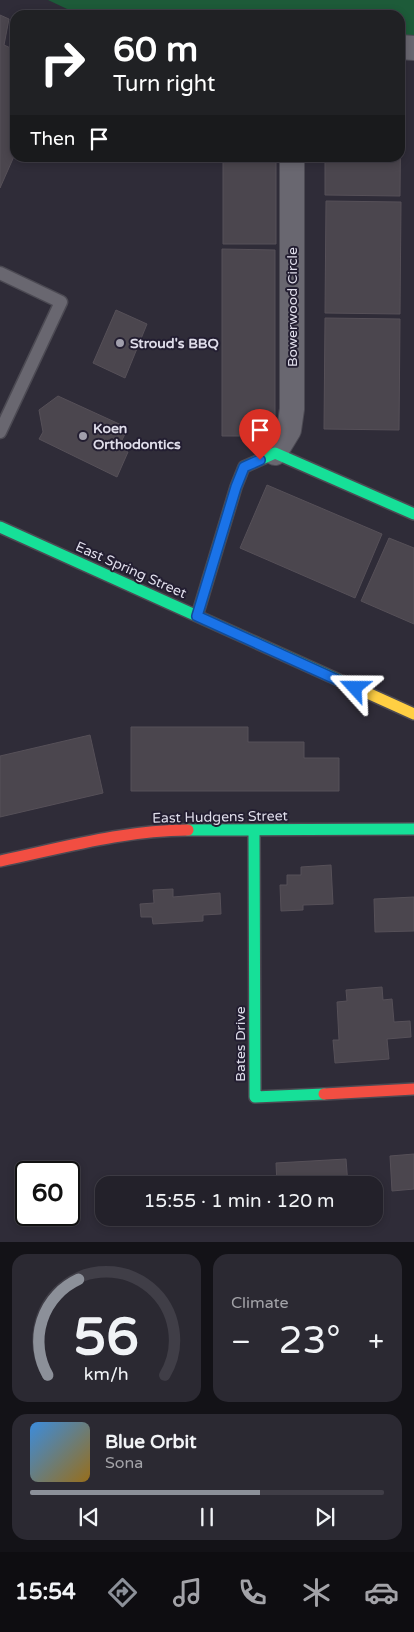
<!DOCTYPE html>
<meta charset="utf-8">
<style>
:root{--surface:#23212a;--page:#2b2932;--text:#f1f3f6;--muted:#a3a3a8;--line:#403e47;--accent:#8c9099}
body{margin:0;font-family:"Varela Round",sans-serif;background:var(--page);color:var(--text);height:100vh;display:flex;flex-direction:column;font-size:19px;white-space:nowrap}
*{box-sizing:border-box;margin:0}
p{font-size:16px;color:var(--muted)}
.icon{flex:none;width:28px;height:28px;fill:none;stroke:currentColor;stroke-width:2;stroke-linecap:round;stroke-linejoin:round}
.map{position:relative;height:1242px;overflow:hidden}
.panel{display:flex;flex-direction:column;gap:12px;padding:12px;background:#131217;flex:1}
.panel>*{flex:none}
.hud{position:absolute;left:10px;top:10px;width:395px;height:152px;border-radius:15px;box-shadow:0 2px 8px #0003,0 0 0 1px var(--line);background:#202124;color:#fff;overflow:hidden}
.speed{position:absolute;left:15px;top:1161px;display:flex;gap:10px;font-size:25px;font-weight:700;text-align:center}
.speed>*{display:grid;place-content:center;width:65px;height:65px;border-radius:50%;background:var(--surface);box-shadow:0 2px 8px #0003,0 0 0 1px var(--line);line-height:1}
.speed .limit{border:2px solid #111;border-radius:8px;background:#fff;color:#111}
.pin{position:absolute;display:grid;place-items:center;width:42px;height:42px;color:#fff;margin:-51px -21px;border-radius:50% 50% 50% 0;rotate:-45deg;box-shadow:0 0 5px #0007}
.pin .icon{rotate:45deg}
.me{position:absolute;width:55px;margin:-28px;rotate:294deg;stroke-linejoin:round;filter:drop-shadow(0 0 4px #0008)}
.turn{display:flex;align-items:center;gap:18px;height:105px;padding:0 20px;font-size:22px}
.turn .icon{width:65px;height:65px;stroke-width:2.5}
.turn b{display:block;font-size:35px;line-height:42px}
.then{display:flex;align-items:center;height:48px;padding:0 20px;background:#0003;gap:10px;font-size:19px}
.big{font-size:38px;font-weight:600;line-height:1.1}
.panel .card{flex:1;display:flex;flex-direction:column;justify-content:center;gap:8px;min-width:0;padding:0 18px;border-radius:15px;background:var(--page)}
.panel .dial{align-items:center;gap:0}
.dial svg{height:130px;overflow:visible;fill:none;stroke:var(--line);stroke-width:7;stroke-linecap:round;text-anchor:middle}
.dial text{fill:var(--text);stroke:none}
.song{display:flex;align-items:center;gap:15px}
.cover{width:60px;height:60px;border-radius:8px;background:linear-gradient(135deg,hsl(210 70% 55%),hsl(40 70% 35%))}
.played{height:5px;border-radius:2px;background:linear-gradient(90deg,var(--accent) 65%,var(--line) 65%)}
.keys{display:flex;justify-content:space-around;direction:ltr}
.heat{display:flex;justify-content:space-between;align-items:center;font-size:28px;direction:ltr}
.panel .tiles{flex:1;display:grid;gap:12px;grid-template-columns:1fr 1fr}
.card:last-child{grid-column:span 2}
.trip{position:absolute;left:95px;top:1176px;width:288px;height:50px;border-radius:15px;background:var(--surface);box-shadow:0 2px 8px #0003,0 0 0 1px var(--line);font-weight:600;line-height:50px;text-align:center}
.tab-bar{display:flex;height:80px;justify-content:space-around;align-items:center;background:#0e0d11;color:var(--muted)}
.tab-bar .icon{width:35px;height:35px}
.tab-bar .selected{color:var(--accent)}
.tab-bar b{font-size:22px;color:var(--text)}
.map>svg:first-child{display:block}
</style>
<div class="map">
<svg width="414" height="1242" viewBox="0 0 414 1242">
<rect width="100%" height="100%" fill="#2f2c38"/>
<path fill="#1d5b39" d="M48,0H414V38H400V15H80Z"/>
<path fill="#4b464e" stroke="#565058" d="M0,15L9,19L4,45L15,50V154L0,188Z
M400,85H401L400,196L325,195V158H400Z
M223,158H276V244H223Z
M326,201L401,202L400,314L325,313Z
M222,249L275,250V436H222Z
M116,310L147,324L125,378L93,363Z
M325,318L400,319L399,430L324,429Z
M58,396L128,428L119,446L128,452L117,477L39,439L43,432L39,410Z
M267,485L382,534L355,598L240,548Z
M389,538L414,548V624L361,601Z
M131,727H248V742H304V758H339V791H131Z
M90,735L103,793L0,817V756Z
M331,865L333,904L303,905V910L281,911L280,885H287V875H301V867Z
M173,889V897L220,893L221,914L203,915V921L153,924L152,917H141L140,904L154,903L153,890Z
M414,897V931L375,932L374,899Z
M382,987L383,1000L392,999L394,1022L410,1021L411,1037L387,1039L389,1059L335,1063L333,1040H339L337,1002L347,1001L346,990Z
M414,1154V1189L392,1191L390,1156Z
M346,1159L348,1185H277L276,1163Z"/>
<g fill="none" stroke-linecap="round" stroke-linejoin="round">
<g stroke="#4c4a53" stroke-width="15">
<path id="lane" d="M0,273L61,302L0,432"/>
</g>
<g stroke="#4c4a53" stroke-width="26">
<path id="street" d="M400,47L414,48
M275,453L289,430L292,409V158"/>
</g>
<g stroke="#4c4a53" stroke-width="14">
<path id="fast" d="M0,527L352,686
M197,616L236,487L244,467L275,453L414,514
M188,830L414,829
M254,830L255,1097L324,1094"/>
</g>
<g stroke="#4c4a53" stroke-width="14">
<path id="slow" d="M352,686L414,714"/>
</g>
<g stroke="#4c4a53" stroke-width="14">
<path id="jam" d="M0,861C62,848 125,830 188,830
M324,1094L414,1089"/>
</g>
<use href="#lane" stroke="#696770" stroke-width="12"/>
<use href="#street" stroke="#696770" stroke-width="24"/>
<use href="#fast" stroke="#16e098" stroke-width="11"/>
<use href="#slow" stroke="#ffcf43" stroke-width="11"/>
<use href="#jam" stroke="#f24e42" stroke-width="11"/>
</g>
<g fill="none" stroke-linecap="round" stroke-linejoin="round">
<g stroke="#114b97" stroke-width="12">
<path id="route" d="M260,460L244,467L236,487L197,616L355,688"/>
</g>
<use href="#route" stroke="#1a73e8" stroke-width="9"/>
</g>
<g fill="#a19fac" stroke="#231e31" stroke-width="2">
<circle cx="120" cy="343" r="5"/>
<circle cx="83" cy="436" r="5"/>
</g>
<g text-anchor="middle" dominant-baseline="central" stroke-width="4" stroke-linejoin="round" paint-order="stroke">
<g font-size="14" fill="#dfddea" stroke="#231e31">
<text transform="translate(292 307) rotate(-90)">Bowerwood Circle</text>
<text transform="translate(131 570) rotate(24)">East Spring Street</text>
<text transform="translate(220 817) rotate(-1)">East Hudgens Street</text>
<text transform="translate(240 1044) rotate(-90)">Bates Drive</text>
</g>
<g font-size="14" font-weight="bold" fill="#dfddea" stroke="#231e31" text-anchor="start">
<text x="130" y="343">Stroud's BBQ</text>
<text x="93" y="428">Koen<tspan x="93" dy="16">Orthodontics</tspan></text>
</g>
</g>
</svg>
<div class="speed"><div class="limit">60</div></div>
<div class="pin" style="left:260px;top:460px;background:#d93025"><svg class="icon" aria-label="arrive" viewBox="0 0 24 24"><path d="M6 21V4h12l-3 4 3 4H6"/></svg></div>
<svg class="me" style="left:355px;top:688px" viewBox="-20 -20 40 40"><path d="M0-17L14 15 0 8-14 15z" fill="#1a73e8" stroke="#fff" stroke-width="4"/></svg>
<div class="trip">15:55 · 1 min · 120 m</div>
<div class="hud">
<div class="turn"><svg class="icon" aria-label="right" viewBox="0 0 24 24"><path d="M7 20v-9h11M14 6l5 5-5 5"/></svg><div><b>60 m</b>Turn right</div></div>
<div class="then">Then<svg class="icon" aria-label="arrive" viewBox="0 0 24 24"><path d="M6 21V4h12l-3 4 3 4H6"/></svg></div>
</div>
</div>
<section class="panel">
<div class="tiles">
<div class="card dial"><svg viewBox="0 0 100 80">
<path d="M14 69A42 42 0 1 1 86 69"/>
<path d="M14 69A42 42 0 0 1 33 10" stroke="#8c9099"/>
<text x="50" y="56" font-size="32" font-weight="700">56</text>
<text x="50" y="72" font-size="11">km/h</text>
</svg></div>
<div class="card"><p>Climate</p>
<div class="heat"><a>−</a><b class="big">23°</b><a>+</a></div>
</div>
<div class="card">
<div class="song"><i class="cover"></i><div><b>Blue Orbit</b><p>Sona</p></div></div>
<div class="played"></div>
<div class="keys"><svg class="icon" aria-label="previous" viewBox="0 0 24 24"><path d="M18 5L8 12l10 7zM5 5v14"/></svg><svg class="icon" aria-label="pause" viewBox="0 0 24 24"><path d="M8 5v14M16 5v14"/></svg><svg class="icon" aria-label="next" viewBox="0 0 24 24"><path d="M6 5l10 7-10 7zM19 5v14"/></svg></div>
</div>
</div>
</section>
<nav class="tab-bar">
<b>15:54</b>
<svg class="icon selected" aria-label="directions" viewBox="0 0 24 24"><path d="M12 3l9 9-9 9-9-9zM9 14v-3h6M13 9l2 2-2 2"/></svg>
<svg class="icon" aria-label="music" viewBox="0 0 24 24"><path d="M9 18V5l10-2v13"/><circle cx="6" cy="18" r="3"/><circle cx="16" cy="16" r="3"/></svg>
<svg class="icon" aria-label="phone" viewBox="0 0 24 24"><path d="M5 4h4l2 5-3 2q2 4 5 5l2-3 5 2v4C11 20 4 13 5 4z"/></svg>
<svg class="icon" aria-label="climate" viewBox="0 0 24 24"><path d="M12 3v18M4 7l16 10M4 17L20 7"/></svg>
<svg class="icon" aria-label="car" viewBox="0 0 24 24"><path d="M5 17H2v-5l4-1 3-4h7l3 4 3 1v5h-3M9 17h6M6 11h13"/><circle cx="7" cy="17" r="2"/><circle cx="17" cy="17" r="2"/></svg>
</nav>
